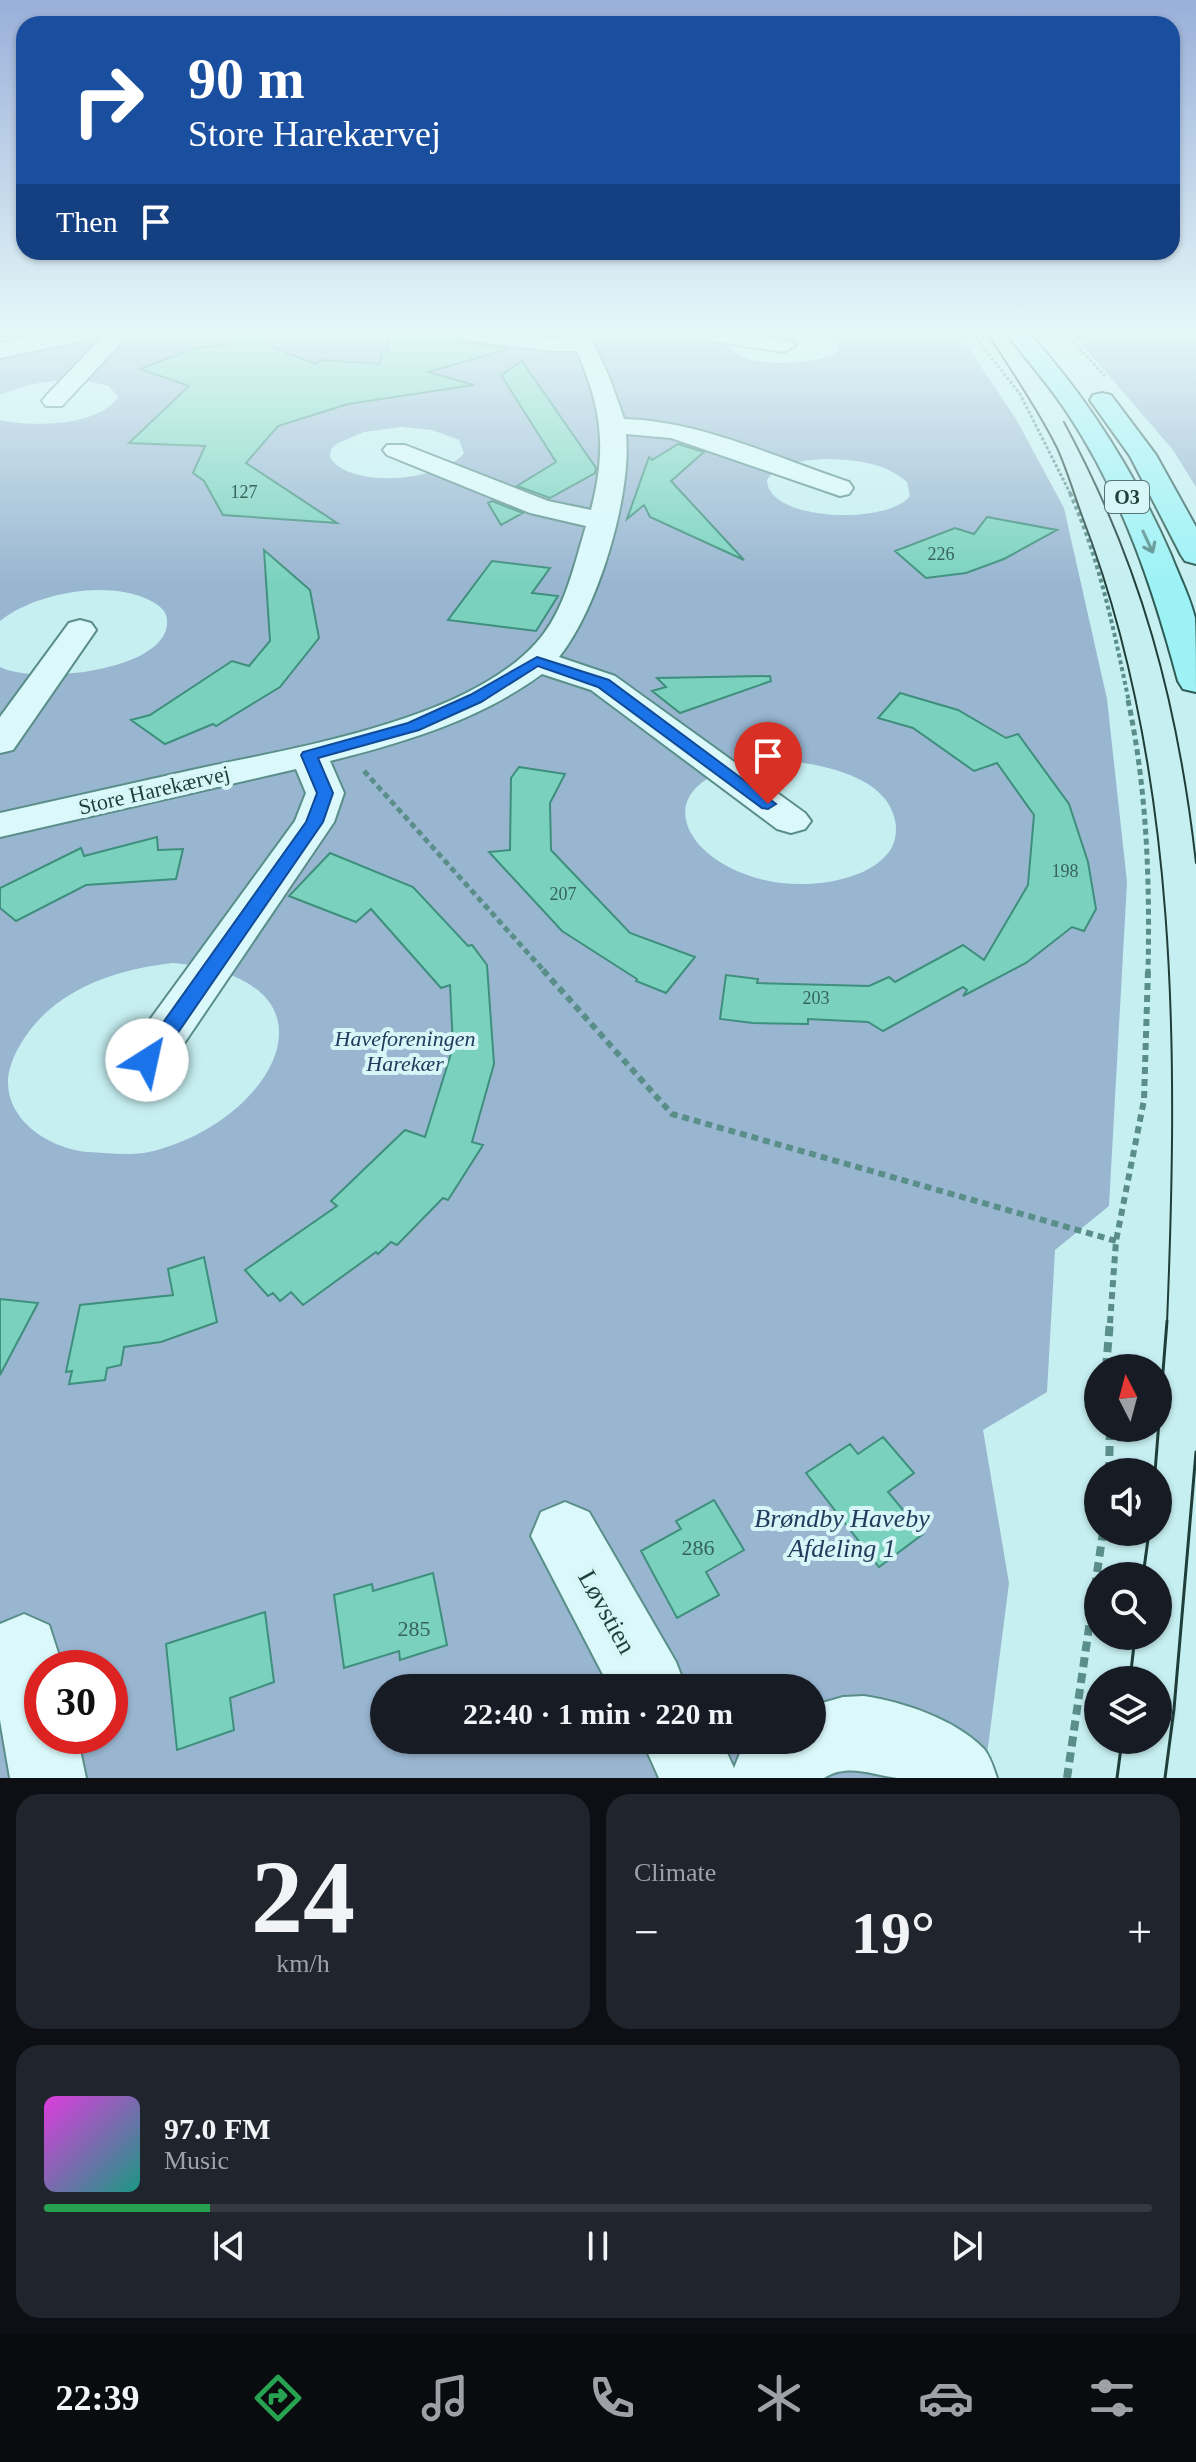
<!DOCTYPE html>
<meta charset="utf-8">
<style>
:root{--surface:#171b24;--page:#20242c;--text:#f1f3f6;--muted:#9ea1a6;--line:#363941;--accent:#26a251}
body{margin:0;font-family:Georgia,serif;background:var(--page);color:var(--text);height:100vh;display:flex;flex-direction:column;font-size:30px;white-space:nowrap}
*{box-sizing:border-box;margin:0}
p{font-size:26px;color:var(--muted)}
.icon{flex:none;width:44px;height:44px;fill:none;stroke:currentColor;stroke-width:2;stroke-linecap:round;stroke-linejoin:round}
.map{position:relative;height:1778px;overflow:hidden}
.side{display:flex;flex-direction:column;gap:16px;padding:16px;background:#0d0f14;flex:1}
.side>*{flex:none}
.top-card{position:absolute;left:16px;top:16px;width:1164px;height:244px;border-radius:24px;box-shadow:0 2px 6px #0004;background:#1a4fa0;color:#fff;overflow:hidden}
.needle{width:52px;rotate:354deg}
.fabs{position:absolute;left:1084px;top:1354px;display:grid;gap:16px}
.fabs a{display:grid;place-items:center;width:88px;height:88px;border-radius:50%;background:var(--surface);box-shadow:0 2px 6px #0004;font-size:40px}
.speed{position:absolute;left:24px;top:1650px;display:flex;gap:16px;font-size:40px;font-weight:700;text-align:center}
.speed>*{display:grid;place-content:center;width:104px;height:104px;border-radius:50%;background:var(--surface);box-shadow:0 2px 6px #0004;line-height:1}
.speed .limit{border:12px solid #d22;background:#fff;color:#111}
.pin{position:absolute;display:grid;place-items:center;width:68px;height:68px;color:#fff;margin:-82px -34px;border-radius:50% 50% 50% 0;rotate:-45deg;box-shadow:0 0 8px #0007}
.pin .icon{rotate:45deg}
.me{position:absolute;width:88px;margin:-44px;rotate:35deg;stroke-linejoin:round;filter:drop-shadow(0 0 6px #0008)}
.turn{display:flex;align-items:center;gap:28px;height:168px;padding:0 40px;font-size:36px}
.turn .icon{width:104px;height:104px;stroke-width:2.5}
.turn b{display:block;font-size:56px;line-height:68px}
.then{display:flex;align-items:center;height:76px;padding:0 40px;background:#0003;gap:16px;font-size:30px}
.big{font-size:60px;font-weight:600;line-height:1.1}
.side .tile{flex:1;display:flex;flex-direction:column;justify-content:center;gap:12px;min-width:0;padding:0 28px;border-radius:24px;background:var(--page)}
.side .dial{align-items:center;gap:0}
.dial b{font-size:104px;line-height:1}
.song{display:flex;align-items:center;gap:24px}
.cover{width:96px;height:96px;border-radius:12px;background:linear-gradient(135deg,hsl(300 70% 55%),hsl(170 70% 35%))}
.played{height:8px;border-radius:4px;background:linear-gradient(90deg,var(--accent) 15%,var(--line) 15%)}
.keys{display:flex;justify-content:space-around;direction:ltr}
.heat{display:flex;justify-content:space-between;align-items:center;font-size:44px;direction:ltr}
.side .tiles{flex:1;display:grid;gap:16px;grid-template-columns:1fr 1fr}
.tile:last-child{grid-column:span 2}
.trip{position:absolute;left:370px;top:1674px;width:456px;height:80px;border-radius:40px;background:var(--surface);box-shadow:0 2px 6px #0004;font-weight:600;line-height:80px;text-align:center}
.menu{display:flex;height:128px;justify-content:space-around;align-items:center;background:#090b0e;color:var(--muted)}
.menu .icon{width:56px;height:56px}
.menu .selected{color:var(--accent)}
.menu b{font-size:36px;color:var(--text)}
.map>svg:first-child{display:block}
</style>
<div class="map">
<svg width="1196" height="1778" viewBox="0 0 1196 1778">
<rect width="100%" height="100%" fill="#c6eff1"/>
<path fill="#99b6d1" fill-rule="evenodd" d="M81,334H338C365,345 396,341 424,334H738L727,343C738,371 815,365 837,353L839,344L822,334H959L1016,419L1064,508L1107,699L1127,882L1109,1206L1055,1250L1047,1392L983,1430L1009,1583L984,1778H0V667C34,685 171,671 167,620C167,610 156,603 147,599C106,580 35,593 0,621V420C30,427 99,427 118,397L109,386C74,376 33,380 0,395V351ZM401,427L432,430L459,440L464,453C443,481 349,490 330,457L331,449L338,443L364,432ZM823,459C851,459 885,462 907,482L910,496C888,525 768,522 767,480C779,462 802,461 823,459ZM778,760C815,763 886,774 895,820C897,830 896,840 891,849C877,870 851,878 828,882C700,902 608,774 778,760ZM173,963C355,979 273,1124 149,1152C130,1156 108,1153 88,1152C52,1149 8,1123 8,1082C8,1057 31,1025 49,1010C84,980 129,968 173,963ZM42,1668H110V1736H42ZM384,1688H812V1740H384Z
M1073,334H1196V487L1173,450Z"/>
<path fill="#7ad2be" stroke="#3e8f7c" stroke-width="2" d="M228,334H259L276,349L316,364L320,360L380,364L382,350H388V334H452L465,343L508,349L428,372L474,385L348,404L278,426L246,463L337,523L223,515L204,481L193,473L205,446L129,443L189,386L140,369L192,349L230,344Z
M522,361L596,468L595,473L550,498L517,486L556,462L501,375Z
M678,444L704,452L671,481L744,560L650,517L644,505L627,519L649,457L652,460Z
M492,501L523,513L501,525L488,503Z
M987,517L1057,530L1004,559L966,573L926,578L895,551L955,528L974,534Z
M264,550L310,590L319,638L280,687L216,726L213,724L165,744L131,720L150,715L232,661L249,666L270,641Z
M492,561L550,568L532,593L558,596L536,631L448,620Z
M770,676L771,681L680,713L652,691L666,687L657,678Z
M900,693L958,710L1006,738L1018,734L1069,804L1088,862L1096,909L1084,931L1072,927L1026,963L963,996L967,990L963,987L883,1031L868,1022L808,1019V1024L753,1023L720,1019L726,975L758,979L757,983L869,986L889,977L895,982L963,945L984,960L1028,885L1034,815L997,763L974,771L913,728L878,718Z
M519,767L565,774L550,803L551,850L630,933L695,957L666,993L636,981L637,979L562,931L489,852L510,850L511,778Z
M157,837L158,850L183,849L176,879L86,885L16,921L0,908V888L81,848L84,856Z
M330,853L413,887L468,946L472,945L487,965L494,1064L472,1142L483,1145L448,1200L443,1198L397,1245L391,1242L378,1254L376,1252L303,1305L291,1292L280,1301L273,1293L268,1296L245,1270L337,1206L331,1201L405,1130L425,1137L453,1047L450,985L441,988L371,909L356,922L289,896Z
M204,1257L217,1322L161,1342L124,1347L121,1365L107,1368L105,1380L69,1384L72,1371L66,1372L80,1305L173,1295L168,1269Z
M0,1299L38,1303L0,1375Z
M883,1437L914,1473L888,1492L923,1534L879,1567L806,1473L850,1444L858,1454Z
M714,1500L744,1550L706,1572L719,1595L677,1618L641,1551L681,1529L676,1521Z
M433,1573L447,1645L400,1660L399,1651L344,1668L334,1595L372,1584L373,1591Z
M265,1612L274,1682L230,1698L234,1730L177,1750L166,1644Z"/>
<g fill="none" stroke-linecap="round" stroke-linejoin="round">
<g stroke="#5a8e89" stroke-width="4">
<path id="lane" d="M39,334H60L0,349V343Z"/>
</g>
<g stroke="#5a8e89" stroke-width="4">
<path id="street" d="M56,334H97L87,340L0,358V346Z
M105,334H125L118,346L62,406H46L42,401L46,396Z
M455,334H515L550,339L589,334L610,379L624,419C701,421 777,458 849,482L853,488L849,494L840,496L671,438L626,434C632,495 598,609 559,657L615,676L805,813L811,821L805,829L791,833L777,829L591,690L542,674C479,720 405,742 330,761L344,793L334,822L164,1073L147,1078L130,1073L123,1060L130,1047L295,821L306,793L296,769L0,837V813C67,798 134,783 201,768C299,747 468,720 537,642C565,611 574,565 586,526L530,513L387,455L383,450L387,445H405L548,501L591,510C607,448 602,409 577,351H550L465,340Z
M694,334H747L791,342L795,346L784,352L704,340Z
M80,620L91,623L96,630L13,750L0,753V717L69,623Z
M565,1502L589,1512L676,1662L686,1688H610L531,1536L541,1512Z
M24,1614L49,1625L63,1668H42V1736H77L86,1778H10L0,1720V1624Z
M864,1696C903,1702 955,1719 984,1749C990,1756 994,1769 997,1778C965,1778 929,1778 897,1778C872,1775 848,1763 824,1778H659L642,1740H721L734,1768L741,1751L753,1740H812V1706L843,1697Z"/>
</g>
<g stroke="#2e5c54" stroke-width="4">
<path id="primary" d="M1007,334H1030C1089,400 1136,475 1171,555C1179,576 1190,597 1195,618C1196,641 1196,669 1196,692L1183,689L1178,681C1153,588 1123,498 1070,417C1051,387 1028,362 1007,334Z
M1102,393L1111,395L1156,455L1196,527V564L1185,561L1181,555L1130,456L1090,400L1093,395Z"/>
</g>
<path stroke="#5a8e89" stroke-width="3" stroke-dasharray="3 2" stroke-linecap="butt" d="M973,334L1020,394L1071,495
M1066,334L1105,376"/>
<path stroke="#5a8e89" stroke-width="4" stroke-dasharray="4 3" stroke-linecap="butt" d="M1070,493C1100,560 1114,631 1129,702"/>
<path stroke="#5a8e89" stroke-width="5" stroke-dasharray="6 4" stroke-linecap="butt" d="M1128,700C1147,789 1150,882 1148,972
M364,771L545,972"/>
<path stroke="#5a8e89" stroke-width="6" stroke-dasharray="7 5" stroke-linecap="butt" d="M543,970L672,1114L1116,1241
M1110,1323L1116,1241L1144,1100L1148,970"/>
<path stroke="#5a8e89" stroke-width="8" stroke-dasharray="10 6" stroke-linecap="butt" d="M1106,1368L1110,1321
M1109,1472L1110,1428
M1067,1778L1103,1532"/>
<use href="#lane" fill="#dbf9fb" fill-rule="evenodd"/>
<use href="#street" fill="#dbf9fb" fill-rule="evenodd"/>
<use href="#primary" fill="#9df2f6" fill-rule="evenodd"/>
<path stroke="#1f3e39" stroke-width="2" d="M988,334C1011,371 1038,409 1057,448C1067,470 1074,494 1082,516C1180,771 1178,1054 1167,1323
M1064,422C1141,564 1178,703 1196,863"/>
<path stroke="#1f3e39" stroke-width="3" d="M1155,1472L1167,1321
M1143,1576L1149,1532
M1130,1680L1135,1636
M1117,1778L1122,1740
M1165,1778L1174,1709L1196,1452"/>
</g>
<defs><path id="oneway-shaft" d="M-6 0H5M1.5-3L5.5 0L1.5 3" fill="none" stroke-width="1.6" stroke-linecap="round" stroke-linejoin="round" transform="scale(2)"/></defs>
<use stroke="#588f8e" href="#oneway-shaft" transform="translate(1148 542) rotate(65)"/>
<linearGradient id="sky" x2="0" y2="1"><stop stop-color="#9aafd9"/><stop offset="0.57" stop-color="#e5f8f9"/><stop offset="1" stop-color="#e5f8f9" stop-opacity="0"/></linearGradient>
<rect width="1196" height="583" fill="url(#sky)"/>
<path fill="#1a73e8" stroke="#114b97" stroke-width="2" d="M537,657L609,680L776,804L768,809L762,808L598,687L538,666L481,702L419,730L318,758L333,793L323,822L155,1066H140L137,1060L140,1055L306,822L317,793L301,755L303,752L408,723L470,695Z"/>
<g text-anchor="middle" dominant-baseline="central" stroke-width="8" stroke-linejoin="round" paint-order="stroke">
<g font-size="18" fill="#36635a">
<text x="244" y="492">127</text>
<text x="941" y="554">226</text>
<text x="1065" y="871">198</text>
<text x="563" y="894">207</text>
<text x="816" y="998">203</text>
</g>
<rect fill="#d7f6f8" stroke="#567572" stroke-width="2" x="1105" y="481" width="44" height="32" rx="6"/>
<g font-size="20" font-weight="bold" fill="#1f3e39">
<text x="1127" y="497">O3</text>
</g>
<g font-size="22" fill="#1f3e39" stroke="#d7f6f8">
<text transform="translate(154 790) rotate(-13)">Store Harekærvej</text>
</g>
<g font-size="22" font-style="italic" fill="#243a5c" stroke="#d7f6f8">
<text x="405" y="1038">Haveforeningen<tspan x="405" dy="25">Harekær</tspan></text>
</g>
<g font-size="22" fill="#36635a">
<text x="698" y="1547">286</text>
<text x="414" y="1628">285</text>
</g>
<g font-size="26" font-style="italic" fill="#243a5c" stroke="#d7f6f8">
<text x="842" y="1518">Brøndby Haveby<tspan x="842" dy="30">Afdeling 1</tspan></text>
</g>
<g font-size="26" fill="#1f3e39" stroke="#d7f6f8">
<text transform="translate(607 1612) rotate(61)">Løvstien</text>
</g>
</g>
</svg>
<div class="fabs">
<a><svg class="needle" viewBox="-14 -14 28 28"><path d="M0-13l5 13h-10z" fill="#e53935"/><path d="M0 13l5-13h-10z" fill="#9ea1a6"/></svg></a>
<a><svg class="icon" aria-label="sound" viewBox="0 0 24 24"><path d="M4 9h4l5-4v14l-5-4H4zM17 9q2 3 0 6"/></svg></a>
<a><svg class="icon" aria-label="search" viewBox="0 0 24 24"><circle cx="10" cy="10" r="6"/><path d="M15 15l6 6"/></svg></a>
<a><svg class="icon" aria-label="layers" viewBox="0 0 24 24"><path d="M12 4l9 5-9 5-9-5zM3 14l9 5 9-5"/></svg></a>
</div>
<div class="speed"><div class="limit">30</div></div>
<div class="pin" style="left:768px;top:804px;background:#d93025"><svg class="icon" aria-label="arrive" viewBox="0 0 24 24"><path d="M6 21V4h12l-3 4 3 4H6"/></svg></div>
<svg class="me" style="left:147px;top:1060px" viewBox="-20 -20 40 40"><circle r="19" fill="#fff"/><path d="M0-13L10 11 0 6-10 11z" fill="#1a73e8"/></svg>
<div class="trip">22:40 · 1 min · 220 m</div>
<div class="top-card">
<div class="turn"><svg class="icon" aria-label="right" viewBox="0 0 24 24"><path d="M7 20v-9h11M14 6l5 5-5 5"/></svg><div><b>90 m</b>Store Harekærvej</div></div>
<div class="then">Then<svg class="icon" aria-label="arrive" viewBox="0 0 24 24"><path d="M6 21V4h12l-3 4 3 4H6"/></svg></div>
</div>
</div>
<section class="side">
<div class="tiles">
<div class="tile dial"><b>24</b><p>km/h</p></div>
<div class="tile"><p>Climate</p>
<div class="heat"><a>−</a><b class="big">19°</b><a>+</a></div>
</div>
<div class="tile">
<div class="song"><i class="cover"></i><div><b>97.0 FM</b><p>Music</p></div></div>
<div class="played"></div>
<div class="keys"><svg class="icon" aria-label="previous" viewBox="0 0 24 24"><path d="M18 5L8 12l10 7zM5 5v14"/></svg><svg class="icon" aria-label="pause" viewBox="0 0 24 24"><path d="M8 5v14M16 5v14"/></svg><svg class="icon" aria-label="next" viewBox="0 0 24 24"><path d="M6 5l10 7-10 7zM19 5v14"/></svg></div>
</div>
</div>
</section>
<nav class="menu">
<b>22:39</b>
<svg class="icon selected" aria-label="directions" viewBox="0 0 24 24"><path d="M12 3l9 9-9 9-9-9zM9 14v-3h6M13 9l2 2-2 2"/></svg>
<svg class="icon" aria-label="music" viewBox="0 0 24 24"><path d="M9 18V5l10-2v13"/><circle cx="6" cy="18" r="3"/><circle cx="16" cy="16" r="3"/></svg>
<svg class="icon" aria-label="phone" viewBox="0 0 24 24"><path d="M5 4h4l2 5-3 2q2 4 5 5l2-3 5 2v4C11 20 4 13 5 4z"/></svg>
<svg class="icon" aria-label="climate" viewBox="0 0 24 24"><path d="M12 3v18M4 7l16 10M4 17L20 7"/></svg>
<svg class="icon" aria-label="car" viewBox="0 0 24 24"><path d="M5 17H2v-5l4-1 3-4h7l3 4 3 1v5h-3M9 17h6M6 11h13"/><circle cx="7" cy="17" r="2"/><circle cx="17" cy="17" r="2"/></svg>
<svg class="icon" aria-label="filters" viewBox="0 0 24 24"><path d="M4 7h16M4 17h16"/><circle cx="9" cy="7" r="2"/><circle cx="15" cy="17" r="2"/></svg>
</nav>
